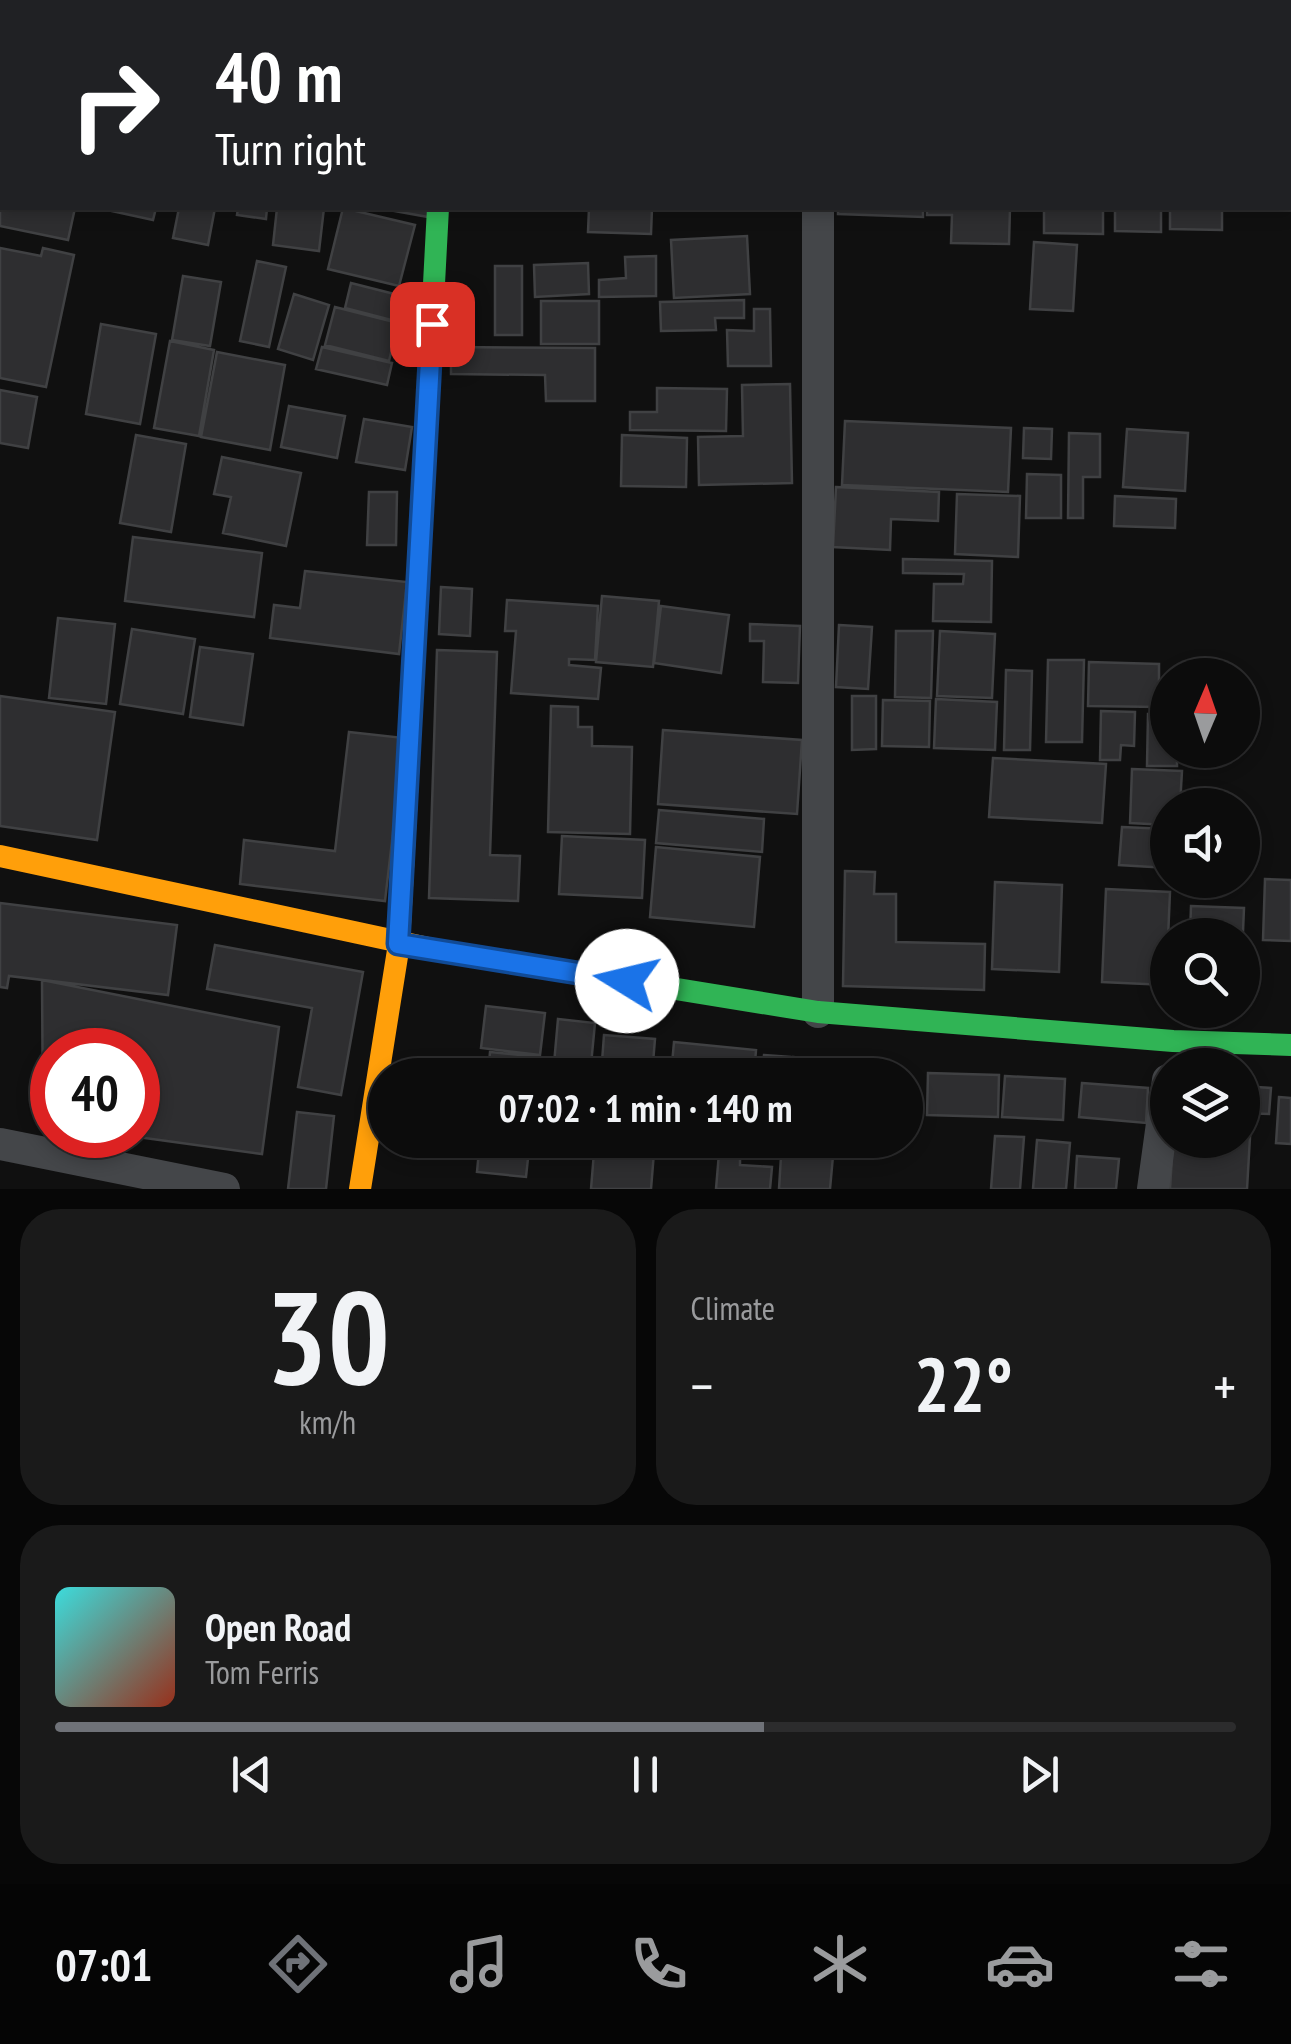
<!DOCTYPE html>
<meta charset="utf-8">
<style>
:root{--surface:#0c0c0c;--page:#1a1a1a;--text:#f1f3f6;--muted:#9a9b9d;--line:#2c2c2d;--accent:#6f7278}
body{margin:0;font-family:"PT Sans Narrow",sans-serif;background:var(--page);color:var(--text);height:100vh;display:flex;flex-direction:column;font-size:38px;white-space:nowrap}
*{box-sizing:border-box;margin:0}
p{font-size:32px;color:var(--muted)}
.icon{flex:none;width:55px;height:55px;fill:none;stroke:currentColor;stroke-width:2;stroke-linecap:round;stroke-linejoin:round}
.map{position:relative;height:1189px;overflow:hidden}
.side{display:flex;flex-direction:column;gap:20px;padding:20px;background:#070707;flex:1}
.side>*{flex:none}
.banner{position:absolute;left:0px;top:0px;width:1292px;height:210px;box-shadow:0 5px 15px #0003,0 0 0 2px var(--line);background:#202124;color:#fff;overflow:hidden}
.needle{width:65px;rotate:2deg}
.tools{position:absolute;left:1150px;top:658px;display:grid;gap:20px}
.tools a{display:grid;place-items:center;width:110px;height:110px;border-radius:50%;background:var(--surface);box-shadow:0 5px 15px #0003,0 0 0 2px var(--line);font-size:50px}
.speed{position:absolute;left:30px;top:1028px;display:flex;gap:20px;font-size:50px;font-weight:700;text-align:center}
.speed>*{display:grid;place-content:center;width:130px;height:130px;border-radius:50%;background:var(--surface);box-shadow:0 5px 15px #0003,0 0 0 2px var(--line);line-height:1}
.speed .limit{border:15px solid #d22;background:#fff;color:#111}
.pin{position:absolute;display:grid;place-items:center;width:85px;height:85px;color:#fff;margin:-42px;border-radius:20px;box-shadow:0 5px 15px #0006}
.me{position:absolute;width:110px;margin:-55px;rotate:279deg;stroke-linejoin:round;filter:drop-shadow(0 0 8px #0008)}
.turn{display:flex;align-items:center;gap:35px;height:210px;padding:0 50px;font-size:45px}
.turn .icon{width:130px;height:130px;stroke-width:2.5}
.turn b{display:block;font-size:70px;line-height:85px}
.big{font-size:75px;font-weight:700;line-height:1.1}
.side .card{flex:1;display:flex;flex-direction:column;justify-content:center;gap:15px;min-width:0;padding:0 35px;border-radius:40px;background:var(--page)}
.side .dial{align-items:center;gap:0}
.dial b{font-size:130px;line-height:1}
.song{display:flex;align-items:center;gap:30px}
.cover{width:120px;height:120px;border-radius:15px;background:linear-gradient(135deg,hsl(180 70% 55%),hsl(10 70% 35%))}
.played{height:10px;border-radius:5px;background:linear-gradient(90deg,var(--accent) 60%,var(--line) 60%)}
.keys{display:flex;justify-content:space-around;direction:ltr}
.heat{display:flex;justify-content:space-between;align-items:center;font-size:55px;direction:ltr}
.side .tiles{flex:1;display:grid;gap:20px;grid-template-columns:1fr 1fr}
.card:last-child{grid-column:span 2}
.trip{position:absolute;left:368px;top:1058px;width:555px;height:100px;border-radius:50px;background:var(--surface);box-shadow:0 5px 15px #0003,0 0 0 2px var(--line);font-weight:700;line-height:100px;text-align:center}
.tab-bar{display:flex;height:160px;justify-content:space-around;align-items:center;background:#050505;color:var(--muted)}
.tab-bar .icon{width:70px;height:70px}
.tab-bar .active{color:var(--accent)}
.tab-bar b{font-size:45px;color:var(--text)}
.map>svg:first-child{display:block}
</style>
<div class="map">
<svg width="1291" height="1189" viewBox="0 0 1291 1189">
<rect width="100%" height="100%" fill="#101010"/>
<path fill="#2e2e30" stroke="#404143" stroke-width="2.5" d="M47,0H116L47,2Z
M868,0H948L868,2Z
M0,29H2L0,117Z
M0,183L2,208H75L68,240L0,226Z
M98,208H156L153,220Z
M179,208H215L208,245L173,238Z
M238,208H267L266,219L237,215Z
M277,208H324L319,251L273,245Z
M343,208L415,225L399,286L328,269Z
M378,208H430L428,217Z
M589,208H652L651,234L588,232Z
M838,208H923V217L838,214Z
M927,208H1010L1009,244L951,243L952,215H927Z
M1044,208H1103V234L1044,233Z
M1115,208H1161V232L1115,231Z
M1170,208H1222V230L1170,229Z
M747,236L750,294L674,298L671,240Z
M1034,242L1077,245L1073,311L1030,309Z
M0,248L41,256L43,248L74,255L46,387L0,378Z
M656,256V296L599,297V280L626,278L625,257Z
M257,261L286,267L269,347L240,341Z
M588,263L589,294L535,297L534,265Z
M495,266H522V335H495Z
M183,276L221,282L210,346L172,340Z
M351,283L406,297L399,322L345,308Z
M294,294L329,305L313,360L278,349Z
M744,300V318H715L716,330L661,331L660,302Z
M541,301H599V344H541Z
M335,307L398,323L389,361L325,345Z
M754,309H770L771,366H728L727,330L754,331Z
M101,324L156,334L140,424L86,414Z
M170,341L214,350L199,436L154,428Z
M322,347L392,363L387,385L316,369Z
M451,347L595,348V401H546L545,375L451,374Z
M217,352L285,365L270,450L201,437Z
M790,384L792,483L699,485L698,437L743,436L742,385Z
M657,388L727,389L726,431L630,430V412H657Z
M0,390L37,397L28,448L0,443Z
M289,406L345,416L337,458L281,447Z
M364,419L412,427L405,470L356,462Z
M845,421L1011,428L1008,492L842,485Z
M1024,428L1052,429L1051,459L1023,458Z
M1127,429L1188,433L1185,491L1123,487Z
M1069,433L1100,434V477H1083V518H1068Z
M136,435L186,444L171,532L120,523Z
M622,435L687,438L686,487L621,486Z
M222,457L301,473L286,546L223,533L231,497L214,494Z
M1027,474L1061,475V518H1026Z
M836,487L939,492L938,521L891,519L890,550L833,547Z
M369,492H397L396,545H367Z
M957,494L1020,496L1018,557L955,554Z
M1115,496L1176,499L1175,528L1114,526Z
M133,537L262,553L254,617L125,601Z
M903,559L992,561L991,622L933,621L934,584H963L964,574L903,573Z
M305,571L407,582L399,654L270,638L274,605L300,608Z
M441,587L472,589L470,636L439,634Z
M602,596L659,601L653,667L596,662Z
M507,600L598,606L595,660L569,659V665L601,668L598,699L511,693L516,631H505Z
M661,606L729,615L721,673L654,663Z
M58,618L115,624L106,704L49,698Z
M750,624L800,626L798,683L763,682L764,641H750Z
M839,625L872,627L868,689L836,687Z
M132,629L195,639L183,714L120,704Z
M896,631H933L931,698L895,697Z
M940,631L995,634L992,698L937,696Z
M200,647L253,654L243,725L190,717Z
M437,650L497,652L490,855L520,856L518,901L429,898Z
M1048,660H1084L1082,742H1046Z
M1089,662L1159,664V707L1088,706Z
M1006,670L1032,671L1030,750H1004Z
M0,696L115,712L97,840L0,826Z
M852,696H876V749L852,750Z
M936,699L997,702L995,750L934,748Z
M883,700L930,701L929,747L882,746Z
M551,706L578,707V727H592V746L632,747L630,834L548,832Z
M1101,711L1135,712L1134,746L1121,745L1120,760H1100Z
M1148,714H1168V750H1177V766H1147Z
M663,730L802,740L797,814L658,804Z
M349,732L404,738L385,901L240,884L244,840L335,851Z
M993,758L1106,764L1102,823L989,817Z
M1132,769L1182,771L1180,805H1168V825L1130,823Z
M659,810L764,819L762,852L656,843Z
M1122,827L1168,829V868L1119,865Z
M562,836L645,840L642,898L559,894Z
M656,847L760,857L754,927L650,917Z
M845,871L875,872L874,894H896V942L985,944L984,990L843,986Z
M1265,879L1291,880V941L1263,940Z
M995,882L1062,885L1059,972L992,969Z
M1106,889L1170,892L1166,985L1102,982Z
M0,903L177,925L168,995L9,976L7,988L0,987Z
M1191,906L1244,908L1242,955V935H1190Z
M215,945L363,972L341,1095L298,1087L312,1008L207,989Z
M42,980L279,1027L262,1154L123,1135H138V1050H52V1125L43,1124Z
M486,1006L545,1013L540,1055L481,1048Z
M1186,1010H1240V1014Z
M558,1019L595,1023L590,1075H553Z
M604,1035L655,1039L652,1075H601Z
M674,1042L756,1050L754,1075H671Z
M490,1052L540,1057L538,1075H488Z
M764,1055L790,1057L788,1075H762Z
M793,1057L848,1062L847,1075H791Z
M928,1073L999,1075L998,1117L927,1115Z
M1005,1076L1065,1079L1063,1120L1002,1117Z
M1082,1083L1148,1088L1146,1123L1079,1117Z
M1242,1086L1271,1088L1269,1114L1242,1113Z
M1279,1097L1291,1098V1144L1276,1143Z
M297,1112L334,1116L326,1189H288Z
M1242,1120H1251L1247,1189H1170L1173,1140H1242Z
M995,1136L1024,1137L1020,1189H991Z
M480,1140H530L526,1177L477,1172Z
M595,1140H655L651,1189H591Z
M782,1140L834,1145L830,1189H779Z
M846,1140H868L867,1149L845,1148Z
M1037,1140L1070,1143L1066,1189H1033Z
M719,1153L740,1154V1165L772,1167L770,1189H716Z
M1077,1156L1119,1159L1116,1189H1075Z"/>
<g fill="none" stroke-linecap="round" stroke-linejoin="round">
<path stroke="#444649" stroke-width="32" d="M816,0L817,2
M449,2V0
M818,208V1012
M0,1144L224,1189
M1153,1189L1168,1080"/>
<path stroke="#30b455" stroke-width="22" d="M414,662L438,208
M442,951L818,1012L1173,1041L1291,1045"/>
<path stroke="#ff9f0a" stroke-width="22" d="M0,856L442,951
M360,1189L399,944L414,662"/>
</g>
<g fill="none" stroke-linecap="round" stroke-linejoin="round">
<g stroke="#114b97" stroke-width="25">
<path id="route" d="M432,324L398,944L627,981"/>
</g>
<use href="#route" stroke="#1a73e8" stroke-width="18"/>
</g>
</svg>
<div class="tools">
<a><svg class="needle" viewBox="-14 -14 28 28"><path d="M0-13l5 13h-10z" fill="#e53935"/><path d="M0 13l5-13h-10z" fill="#9a9b9d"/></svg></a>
<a><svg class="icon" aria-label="sound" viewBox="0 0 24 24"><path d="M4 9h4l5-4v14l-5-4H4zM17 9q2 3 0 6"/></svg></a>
<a><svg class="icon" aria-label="search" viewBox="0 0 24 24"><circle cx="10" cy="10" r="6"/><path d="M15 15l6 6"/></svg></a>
<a><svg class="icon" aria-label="layers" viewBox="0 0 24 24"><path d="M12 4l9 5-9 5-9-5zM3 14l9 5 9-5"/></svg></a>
</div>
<div class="speed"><div class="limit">40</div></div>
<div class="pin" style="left:432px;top:324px;background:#d93025"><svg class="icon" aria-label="arrive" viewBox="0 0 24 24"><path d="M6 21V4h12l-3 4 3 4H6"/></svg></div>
<svg class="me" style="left:627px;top:981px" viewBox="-20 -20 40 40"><circle r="19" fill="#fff"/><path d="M0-13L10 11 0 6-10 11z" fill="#1a73e8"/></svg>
<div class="trip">07:02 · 1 min · 140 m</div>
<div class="banner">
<div class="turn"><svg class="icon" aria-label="right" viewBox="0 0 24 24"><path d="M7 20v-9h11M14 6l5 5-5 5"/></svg><div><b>40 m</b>Turn right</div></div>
</div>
</div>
<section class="side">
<div class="tiles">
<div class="card dial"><b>30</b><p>km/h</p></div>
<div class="card"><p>Climate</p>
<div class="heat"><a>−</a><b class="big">22°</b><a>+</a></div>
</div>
<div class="card">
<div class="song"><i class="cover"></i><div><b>Open Road</b><p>Tom Ferris</p></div></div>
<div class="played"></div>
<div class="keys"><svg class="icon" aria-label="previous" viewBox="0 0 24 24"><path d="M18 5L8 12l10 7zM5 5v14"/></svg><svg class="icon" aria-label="pause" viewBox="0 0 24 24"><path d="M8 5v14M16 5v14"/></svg><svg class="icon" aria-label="next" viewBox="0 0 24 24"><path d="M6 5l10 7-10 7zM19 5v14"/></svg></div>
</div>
</div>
</section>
<nav class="tab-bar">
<b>07:01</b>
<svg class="icon active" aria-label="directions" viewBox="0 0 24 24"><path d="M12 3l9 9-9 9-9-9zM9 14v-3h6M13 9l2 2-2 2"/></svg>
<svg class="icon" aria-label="music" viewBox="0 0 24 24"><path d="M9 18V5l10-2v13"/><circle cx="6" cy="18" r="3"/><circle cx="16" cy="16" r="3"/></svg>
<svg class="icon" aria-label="phone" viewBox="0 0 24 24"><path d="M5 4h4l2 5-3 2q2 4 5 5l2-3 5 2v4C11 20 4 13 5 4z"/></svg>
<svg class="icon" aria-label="climate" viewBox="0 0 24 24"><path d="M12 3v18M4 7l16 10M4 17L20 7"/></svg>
<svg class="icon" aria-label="car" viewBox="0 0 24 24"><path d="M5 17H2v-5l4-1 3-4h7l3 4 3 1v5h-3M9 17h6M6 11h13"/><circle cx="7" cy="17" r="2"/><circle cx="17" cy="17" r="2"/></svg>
<svg class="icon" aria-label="filters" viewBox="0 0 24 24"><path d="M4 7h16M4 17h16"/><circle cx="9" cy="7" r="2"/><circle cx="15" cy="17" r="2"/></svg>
</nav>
